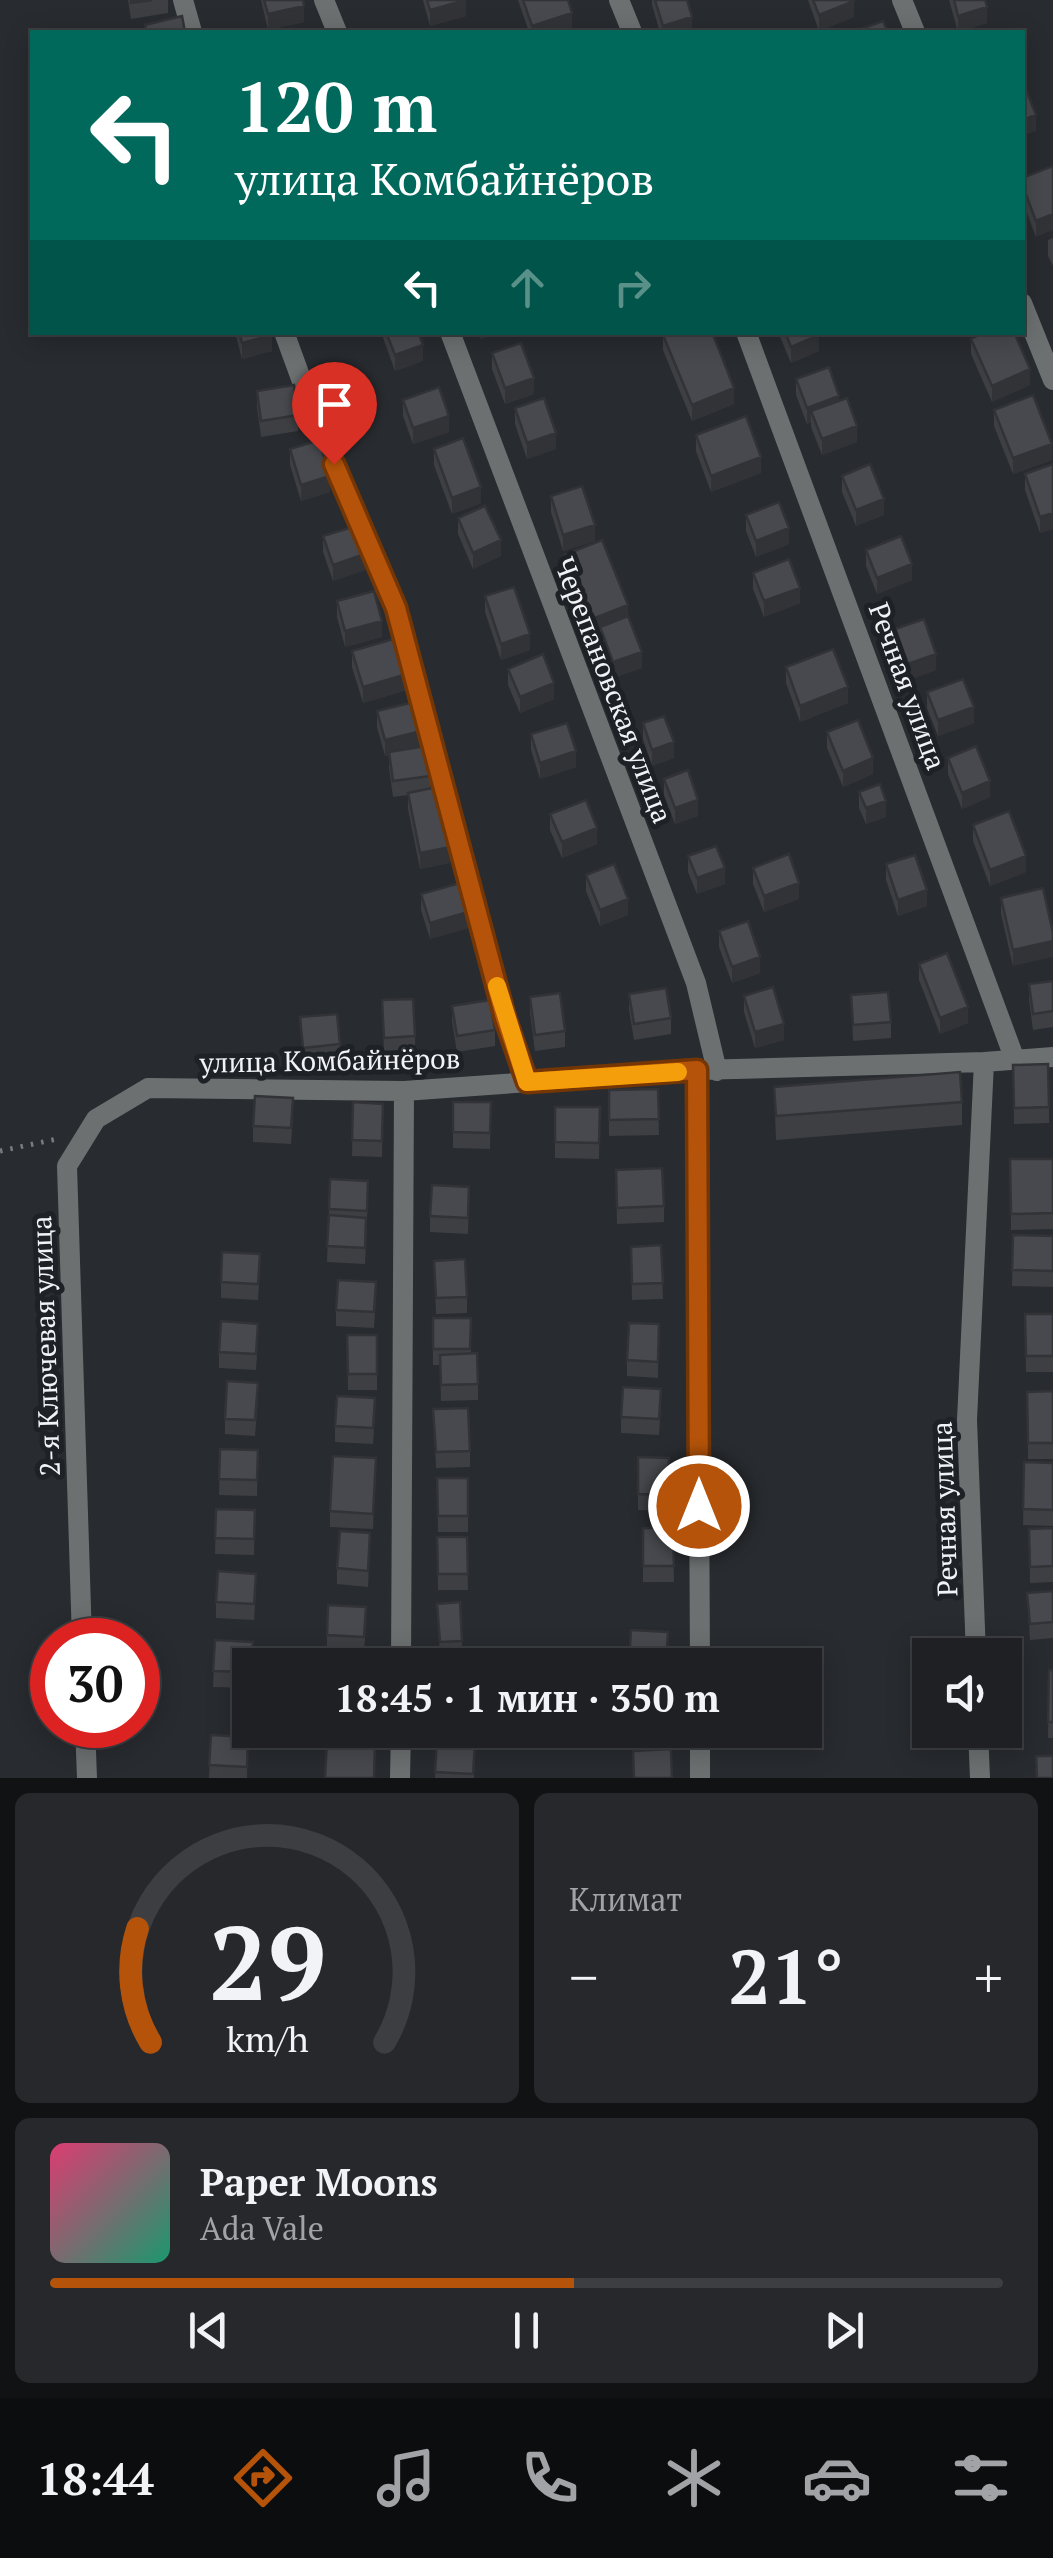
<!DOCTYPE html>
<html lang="ru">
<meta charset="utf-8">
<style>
:root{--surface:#1e2023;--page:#26282b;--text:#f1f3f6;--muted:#a1a3a6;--line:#3c3e41;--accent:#b45309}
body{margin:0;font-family:"PT Serif",serif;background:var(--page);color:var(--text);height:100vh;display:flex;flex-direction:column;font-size:38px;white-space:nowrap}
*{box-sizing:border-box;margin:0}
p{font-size:32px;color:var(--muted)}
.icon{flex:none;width:55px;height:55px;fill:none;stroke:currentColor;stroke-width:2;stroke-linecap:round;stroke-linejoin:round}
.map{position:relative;height:1778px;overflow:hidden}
.panel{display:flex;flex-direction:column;gap:15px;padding:15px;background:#101213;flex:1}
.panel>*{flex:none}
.hud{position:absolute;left:30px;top:30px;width:995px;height:305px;border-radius:0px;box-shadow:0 5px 25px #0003,0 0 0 2px var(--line);background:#00695c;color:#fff;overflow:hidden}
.fabs{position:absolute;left:912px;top:1638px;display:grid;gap:20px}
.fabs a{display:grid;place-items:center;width:110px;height:110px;border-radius:0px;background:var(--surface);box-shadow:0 5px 25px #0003,0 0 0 2px var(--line);font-size:50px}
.speed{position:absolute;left:30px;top:1618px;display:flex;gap:20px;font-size:50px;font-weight:700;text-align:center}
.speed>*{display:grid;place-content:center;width:130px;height:130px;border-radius:50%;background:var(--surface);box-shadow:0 5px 25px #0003,0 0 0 2px var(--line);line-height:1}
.speed .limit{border:15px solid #d22;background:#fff;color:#111}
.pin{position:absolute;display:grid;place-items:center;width:85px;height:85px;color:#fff;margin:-102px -42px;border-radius:50% 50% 50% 0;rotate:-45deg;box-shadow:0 0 10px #0007}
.pin .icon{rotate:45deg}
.me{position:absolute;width:110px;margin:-55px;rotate:0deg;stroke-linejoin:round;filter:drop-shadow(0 0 8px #0008)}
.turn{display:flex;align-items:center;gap:35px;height:210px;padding:0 40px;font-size:45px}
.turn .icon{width:130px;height:130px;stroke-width:2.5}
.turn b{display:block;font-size:70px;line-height:85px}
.lanes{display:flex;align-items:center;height:95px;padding:0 40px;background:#0003;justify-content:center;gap:50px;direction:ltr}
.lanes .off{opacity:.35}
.big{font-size:75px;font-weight:800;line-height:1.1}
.panel .widget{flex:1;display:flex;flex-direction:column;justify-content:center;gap:15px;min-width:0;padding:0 35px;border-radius:15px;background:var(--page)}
.panel .dial{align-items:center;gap:0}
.dial svg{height:260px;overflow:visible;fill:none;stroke:var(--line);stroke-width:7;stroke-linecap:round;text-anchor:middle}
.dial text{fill:var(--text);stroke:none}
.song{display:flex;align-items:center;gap:30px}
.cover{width:120px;height:120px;border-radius:15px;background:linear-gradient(135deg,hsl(340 70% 55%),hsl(160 70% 35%))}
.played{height:10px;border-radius:5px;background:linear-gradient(90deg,var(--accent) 55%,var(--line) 55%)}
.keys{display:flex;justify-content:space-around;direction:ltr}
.heat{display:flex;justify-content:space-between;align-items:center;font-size:55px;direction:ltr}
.panel .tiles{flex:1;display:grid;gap:15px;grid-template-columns:1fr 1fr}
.widget:last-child{grid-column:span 2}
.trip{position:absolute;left:232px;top:1648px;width:590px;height:100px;border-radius:0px;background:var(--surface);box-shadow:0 5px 25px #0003,0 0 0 2px var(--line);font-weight:800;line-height:100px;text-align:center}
.menu{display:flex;height:160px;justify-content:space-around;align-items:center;background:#0c0d0e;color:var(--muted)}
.menu .icon{width:70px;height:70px}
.menu .selected{color:var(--accent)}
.menu b{font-size:45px;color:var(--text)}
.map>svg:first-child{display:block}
</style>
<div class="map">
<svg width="1053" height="1778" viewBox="0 0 1053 1778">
<rect width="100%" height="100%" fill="#282b2f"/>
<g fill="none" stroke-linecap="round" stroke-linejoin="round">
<path stroke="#797b7f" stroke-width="5" stroke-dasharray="2.5 8" stroke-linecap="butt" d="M0,1151L57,1139"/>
<path stroke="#6d7071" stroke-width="20" d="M183,0L192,32
M324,0L337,32
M619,0L632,32
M902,0L915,32
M1022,303L1053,380
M284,332L319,428L396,608L505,1018L527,1081
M450,332L696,983L717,1071
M746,332L1015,1060
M697,1070L700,1665
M82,1640L67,1166L96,1119L148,1088L404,1091L697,1070L984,1062L1053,1057
M976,1655L967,1420L984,1062
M401,1665L404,1091
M85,1725L87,1778
M700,1730V1778
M978,1730L980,1778
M400,1778L401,1730"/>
</g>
<path fill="#3d3f43" d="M128,0H168V13L131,19Z
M261,0H303L304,22L268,30Z
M423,0H466V16L430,26Z
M518,0H568L572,29L560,32H529Z
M652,0H687L692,32H660L652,5Z
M808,0H854V17L819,31Z
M949,0H985L987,23L958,32Z
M1053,166L1036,237L1022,200V178Z
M1053,238V266L1048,256V240Z
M235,332H271L272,351L242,359Z
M381,332H418L423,361L395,371Z
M778,332H818L819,351L791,363Z
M663,335L734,404L692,421L663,350Z
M971,339L1030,385L992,402L971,354Z
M492,353L534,394L505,404L492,369Z
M796,379L839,401L857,442L822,455L811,427V422L807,424L796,395Z
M257,391L298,415V431L261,437L257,407Z
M403,400L449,432L413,444L403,416Z
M515,408L556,449L527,459L515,424Z
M994,410L1052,460L1013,474L994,426Z
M696,435L761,473L711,492L696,451Z
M290,449L330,492L301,501L290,465Z
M434,449L481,503L452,514L434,465Z
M1053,464V529L1040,533L1025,490V474Z
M842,476L884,515L856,526L842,492Z
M551,496L595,541L563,551L551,512Z
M746,515L789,544L756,557L746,531Z
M458,518L501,556L473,569L458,534Z
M323,536L368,569L333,581L323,552Z
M866,550L912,580L877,594L866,566Z
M564,555L642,668L613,678L600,643V633L590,636L564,571Z
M753,573L800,603L764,617L753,589Z
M485,596L530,650L501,660L485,612Z
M337,601L382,637L345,647L337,617Z
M895,629L936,670L908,680L895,645Z
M352,651L407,690L363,703L352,667Z
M786,667L848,703L800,722L786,683Z
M508,669L554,699L520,713L508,685Z
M927,692L974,723L938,736L927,708Z
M377,711L421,746L430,776V788L450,863L420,869L408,809V795L393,797L389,768V755L385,756L377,727Z
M643,723L674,758L652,766L643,739Z
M827,732L873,774L843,787L827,748Z
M531,734L576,767L540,779L531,750Z
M948,758L990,797L962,809L948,774Z
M664,779L698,816L675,824L664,795Z
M859,792L886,817L866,824L859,808Z
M550,814L597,844L562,858L550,830Z
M973,825L1026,872L990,886L973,841Z
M688,856L725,884L697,894L688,872Z
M886,864L927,906L898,916L886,880Z
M753,868L799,899L764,912L753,884Z
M586,875L628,915L600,926L586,891Z
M1043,888L1013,966L1001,914V898Z
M421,894L468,928L430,939L421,910Z
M719,931L760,973L732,983L719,947Z
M919,964L968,1023L940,1034L919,980Z
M1053,981V1027L1033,1030L1029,1000V984Z
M629,994L671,1018V1034L634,1040L629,1010Z
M851,995L891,1022V1038L853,1041Z
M744,996L784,1040L755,1048L744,1012Z
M530,997L565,1031V1047L535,1051L530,1013Z
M382,1000L415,1036V1052L384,1054Z
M452,1006L495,1030V1046L457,1052L452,1022Z
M300,1017L340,1044V1060L303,1064Z
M1013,1065L1049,1107V1123L1014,1124Z
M774,1087L962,1102V1125L776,1140Z
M658,1089L659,1135L609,1136V1090Z
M353,1102L383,1104L382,1157L352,1156Z
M453,1102H491L490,1149L453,1148Z
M555,1107H600L599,1159L555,1158Z
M293,1114L291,1144L253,1142V1126Z
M1010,1159H1053V1229L1011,1230Z
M616,1170L664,1206V1222L617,1224Z
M368,1197L365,1264L327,1262L329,1209Z
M469,1203L468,1234L430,1232V1216Z
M1013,1235L1053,1236V1287L1012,1286Z
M661,1245L663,1299L632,1300L631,1247Z
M434,1261L467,1297V1313L436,1314Z
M260,1270L258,1300L221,1298V1282Z
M376,1298L374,1328L336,1326V1310Z
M1025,1314H1053V1372H1026Z
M433,1318H471V1354L478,1384V1400L441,1401L440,1365H433Z
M659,1324L658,1378L627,1376V1360Z
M347,1335H377V1390H348Z
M258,1340L256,1370L219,1368V1352Z
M1053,1391V1459H1028L1027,1392Z
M258,1399L255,1436L225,1434V1419Z
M661,1405L659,1435L621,1433V1417Z
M433,1409L470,1451V1467L436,1468Z
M375,1414L373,1444L335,1442V1426Z
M220,1449L258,1450L257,1496L219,1495Z
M638,1457L669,1458L668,1511L638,1510Z
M376,1458L373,1529L330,1527V1511Z
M1024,1462L1053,1463V1526L1023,1525Z
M437,1478H468V1532H438Z
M216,1509L255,1510L254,1555L215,1554Z
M643,1528H673L674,1582H643Z
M1053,1528V1582L1030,1583L1029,1529Z
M437,1537H467L468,1590H438Z
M370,1549L368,1587L337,1584V1568Z
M256,1590L254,1620L216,1618V1602Z
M1053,1591V1638L1030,1640L1027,1593Z
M437,1604L462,1641V1657L440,1658Z
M366,1623L364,1653L327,1651V1635Z
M631,1630L668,1648L667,1665H629Z
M215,1640L250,1665V1688L213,1687Z
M1049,1670H1053V1738H1048Z
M636,1730H667V1740H637Z
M211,1735L248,1737L247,1778H209Z
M437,1741L475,1744L474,1778H435Z"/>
<path fill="#323337" d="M466,0V16L430,26V10Z
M854,1V17L819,31V15Z
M304,6V22L268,30V14Z
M987,7V23L958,32V16Z
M572,13V29L560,32H532V26Z
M692,17V32H663V26Z
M1036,115V131L1022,136V120Z
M1053,214V230L1036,237V221Z
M480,332H499L480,340Z
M272,335V351L242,359V343Z
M819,335V351L791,363V347Z
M423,345V361L395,371V355Z
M1030,369V385L992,402V386Z
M534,378V394L505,404V388Z
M734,388V404L692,421V405Z
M839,396V412L811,411V422L807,424V408Z
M449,416V432L413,444V428Z
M857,426V442L822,455V439Z
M556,433V449L527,459V443Z
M1052,444V460L1013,474V458Z
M761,457V473L711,492V476Z
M330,476V492L301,501V485Z
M481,487V503L452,514V498Z
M884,499V515L856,526V510Z
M1053,513V529L1040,533V517Z
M595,525V541L563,551V535Z
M789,528V544L756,557V541Z
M501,540V556L473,569V553Z
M368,553V569L333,581V565Z
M912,564V580L877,594V578Z
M800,588V603L764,617V601Z
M628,605V621L600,627V632L590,636V620Z
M382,621V637L345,647V631Z
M530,634V650L501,660V644Z
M642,652V668L613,678V662Z
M936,654V670L908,680V664Z
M407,674V690L363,703V687Z
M554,683V699L520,713V697Z
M848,687V703L800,722V706Z
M974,707V723L938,736V720Z
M421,731V747L385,756V740Z
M674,742V758L652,766V750Z
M576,751V767L540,779V763Z
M873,758V774L843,787V771Z
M990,781V797L962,809V793Z
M698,800V816L675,824V808Z
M886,801V817L866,824V808Z
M597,828V844L562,858V842Z
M450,847V863L420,869V853Z
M1026,856V872L990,886V870Z
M725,868V884L697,894V878Z
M799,883V899L764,912V896Z
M927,890V906L898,916V900Z
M628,899V915L600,926V910Z
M468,912V928L430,939V923Z
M1053,941V957L1013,966V950Z
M760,957V973L732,983V967Z
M968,1007V1023L940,1034V1018Z
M784,1024V1040L755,1048V1032Z"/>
<path fill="#47494e" stroke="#323337" stroke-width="2.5" d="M131,0H152L131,3Z
M264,0H303L304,6L268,14Z
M427,0H466L430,10Z
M523,0H568L572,13L532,26Z
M655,0H687L692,17L663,26Z
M813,0H854V1L819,15Z
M954,0H985L987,7L958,16Z
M182,16L185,32H146L145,25Z
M883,21L888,32H853Z
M1025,87L1036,115L1022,120V88Z
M1053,166V214L1036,221L1022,184V178Z
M239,332H271L272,335L242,343Z
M386,332H418L423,345L395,355Z
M668,332H712L734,388L692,405L663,335Z
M785,332H818L819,335L791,347Z
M985,332H1014L1030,369L992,386L971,339Z
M521,343L534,378L505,388L492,353Z
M829,367L839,396L807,408L796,379Z
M294,385L298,415L261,421L257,391Z
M439,387L449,416L413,428L403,400Z
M1033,395L1052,444L1013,458L994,410Z
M544,398L556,433L527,443L515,408Z
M847,398L857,426L822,439L811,411Z
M746,416L761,457L711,476L696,435Z
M463,438L481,487L452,498L434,449Z
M319,440L330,476L301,485L290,449Z
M870,464L884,499L856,510L842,476Z
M1053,464V513L1040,517L1025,474Z
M582,486L595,525L563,535L551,496Z
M779,502L789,528L756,541L746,515Z
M485,506L501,540L473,553L458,518Z
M359,525L368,553L333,565L323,536Z
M901,536L912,564L877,578L866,550Z
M602,540L628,605L590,620L564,555Z
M789,559L800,588L764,601L753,573Z
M514,587L530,634L501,644L485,596Z
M374,591L382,621L345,631L337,601Z
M628,616L642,652L613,662L600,627Z
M924,619L936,654L908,664L895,629Z
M397,638L407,674L363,687L352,651Z
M833,649L848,687L800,706L786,667Z
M543,654L554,683L520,697L508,669Z
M963,679L974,707L938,720L927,692Z
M414,702L421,731L385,740L377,711Z
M664,716L674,742L652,750L643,723Z
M858,720L873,758L843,771L827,732Z
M567,723L576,751L540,763L531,734Z
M426,746L430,776L393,781L389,752Z
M976,746L990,781L962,793L948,758Z
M688,770L698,800L675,808L664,779Z
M880,784L886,801L866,808L859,792Z
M437,787L450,847L420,853L408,793Z
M586,800L597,828L562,842L550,814Z
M1009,811L1026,856L990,870L973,825Z
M716,846L725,868L697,878L688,856Z
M789,854L799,883L764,896L753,868Z
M915,855L927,890L898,900L886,864Z
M614,864L628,899L600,910L586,875Z
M460,883L468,912L430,923L421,894Z
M1043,888L1053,933V941L1013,950L1001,898Z
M748,921L760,957L732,967L719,931Z
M947,953L968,1007L940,1018L919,964Z
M1053,981V1011L1033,1014L1029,984Z
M773,987L784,1024L755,1032L744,996Z
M666,988L671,1018L634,1024L629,994Z
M888,992L891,1022L853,1025L851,995Z
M560,993L565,1031L535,1035L530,997Z
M413,999L415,1036L384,1038L382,1000Z
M490,1000L495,1030L457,1036L452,1006Z
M337,1014L340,1044L303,1048L300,1017Z
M1048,1064L1049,1107L1014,1108L1013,1065Z
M960,1072L962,1102L776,1116L774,1087Z
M658,1089L659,1119L609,1120V1090Z
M255,1096L293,1098L291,1128L253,1126Z
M353,1102L383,1104L382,1141L352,1140Z
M453,1102H491L490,1133L453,1132Z
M555,1107H600L599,1143L555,1142Z
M1010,1159H1053V1213L1011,1214Z
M662,1168L664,1206L617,1208L616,1170Z
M330,1179L368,1181L367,1211L329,1209Z
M432,1185L469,1187L468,1218L430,1216Z
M329,1215L366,1218L365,1248L327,1246Z
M1013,1235L1053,1236V1271L1012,1270Z
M661,1245L663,1283L632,1284L631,1247Z
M222,1252L260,1254L258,1284L221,1282Z
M465,1259L467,1297L436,1298L434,1261Z
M338,1280L376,1282L374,1312L336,1310Z
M1025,1314H1053V1356H1026Z
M433,1318H471L470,1349H433Z
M221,1321L258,1324L256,1354L219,1352Z
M629,1323L659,1324L658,1362L627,1360Z
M347,1335H377V1374H348Z
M477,1353L478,1384L441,1385L440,1355Z
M227,1381L258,1383L255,1420L225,1419Z
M623,1387L661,1389L659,1419L621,1417Z
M1053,1391V1443H1028L1027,1392Z
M337,1396L375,1398L373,1428L335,1426Z
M468,1408L470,1451L436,1452L433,1409Z
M220,1449L258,1450L257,1480L219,1479Z
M333,1456L376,1458L373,1514L330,1511Z
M638,1457L669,1458L668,1495L638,1494Z
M1024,1462L1053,1463V1510L1023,1509Z
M437,1478H468V1516H438Z
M216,1509L255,1510L254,1539L215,1538Z
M643,1528H673L674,1566H643Z
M1053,1528V1566L1030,1567L1029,1529Z
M340,1531L370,1533L368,1571L337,1568Z
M437,1537H467L468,1574H438Z
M218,1571L256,1574L254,1604L216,1602Z
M1053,1591V1622L1030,1624L1027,1593Z
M460,1602L462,1641L440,1642L437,1604Z
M328,1605L366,1607L364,1637L327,1635Z
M631,1630L668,1632L666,1663L629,1660Z
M215,1640L253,1642L250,1672L213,1671Z
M1049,1670H1053V1722H1048Z
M211,1735L248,1737L247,1767L209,1765Z
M327,1741L375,1744L374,1778H325Z
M437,1741L475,1744L473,1774L435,1772Z
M671,1749L672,1778H634L633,1751Z
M1036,1756H1053V1778H1037Z"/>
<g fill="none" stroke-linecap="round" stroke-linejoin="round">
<g stroke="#753606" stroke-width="25">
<path id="route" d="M334,464L396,608L505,1018L527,1082L697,1070L699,1506"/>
</g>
<use href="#route" stroke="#b45309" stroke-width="18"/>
<path stroke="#f59e0b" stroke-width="18" d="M497,986L527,1082L678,1072"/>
</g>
<g text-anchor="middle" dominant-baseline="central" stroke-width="10" stroke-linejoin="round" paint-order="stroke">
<g font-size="28" fill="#f1f3f6" stroke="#1e2125">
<text transform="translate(908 686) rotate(70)">Речная улица</text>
<text transform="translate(614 690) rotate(69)">Черепановская улица</text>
<text transform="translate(330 1060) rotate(-1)">улица Комбайнёров</text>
<text transform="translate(45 1346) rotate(-92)">2-я Ключевая улица</text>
<text transform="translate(944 1509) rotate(-92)">Речная улица</text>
</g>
</g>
</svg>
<div class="fabs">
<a><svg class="icon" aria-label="sound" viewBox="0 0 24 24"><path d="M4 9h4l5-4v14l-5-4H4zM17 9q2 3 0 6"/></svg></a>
</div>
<div class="speed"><div class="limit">30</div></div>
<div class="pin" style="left:334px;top:464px;background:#d93025"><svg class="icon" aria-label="arrive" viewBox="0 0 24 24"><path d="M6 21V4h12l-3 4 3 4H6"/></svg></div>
<svg class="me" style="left:699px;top:1506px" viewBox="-20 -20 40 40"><circle r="17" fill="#b45309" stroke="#fff" stroke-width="3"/><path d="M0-11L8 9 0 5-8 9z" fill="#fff"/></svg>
<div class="trip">18:45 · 1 мин · 350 m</div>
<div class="hud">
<div class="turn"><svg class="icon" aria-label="left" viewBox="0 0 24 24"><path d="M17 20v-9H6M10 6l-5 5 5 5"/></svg><div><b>120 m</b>улица Комбайнёров</div></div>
<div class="lanes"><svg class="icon" aria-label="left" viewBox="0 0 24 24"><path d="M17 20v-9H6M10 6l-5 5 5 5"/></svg><svg class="icon off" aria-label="ahead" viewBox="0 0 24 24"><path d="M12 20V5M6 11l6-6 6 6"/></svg><svg class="icon off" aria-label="right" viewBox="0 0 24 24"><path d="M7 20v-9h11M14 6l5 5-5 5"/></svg></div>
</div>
</div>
<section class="panel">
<div class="tiles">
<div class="widget dial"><svg viewBox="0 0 100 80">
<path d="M14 69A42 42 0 1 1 86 69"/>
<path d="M14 69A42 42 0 0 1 10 34" stroke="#b45309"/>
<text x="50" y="56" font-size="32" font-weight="700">29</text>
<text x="50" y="72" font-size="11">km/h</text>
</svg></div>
<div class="widget"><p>Климат</p>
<div class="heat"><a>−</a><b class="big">21°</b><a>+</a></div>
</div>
<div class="widget">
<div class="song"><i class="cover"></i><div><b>Paper Moons</b><p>Ada Vale</p></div></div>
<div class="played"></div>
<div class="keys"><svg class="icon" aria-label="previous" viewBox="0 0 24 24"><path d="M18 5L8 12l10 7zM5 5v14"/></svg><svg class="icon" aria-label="pause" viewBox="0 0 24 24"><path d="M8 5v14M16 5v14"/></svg><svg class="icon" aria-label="next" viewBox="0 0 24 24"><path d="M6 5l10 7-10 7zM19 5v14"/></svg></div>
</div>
</div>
</section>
<nav class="menu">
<b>18:44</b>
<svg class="icon selected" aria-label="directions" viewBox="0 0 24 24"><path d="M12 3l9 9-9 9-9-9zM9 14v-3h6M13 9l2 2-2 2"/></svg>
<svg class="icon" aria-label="music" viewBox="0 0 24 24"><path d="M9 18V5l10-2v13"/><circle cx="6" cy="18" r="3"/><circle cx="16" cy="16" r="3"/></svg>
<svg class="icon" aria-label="phone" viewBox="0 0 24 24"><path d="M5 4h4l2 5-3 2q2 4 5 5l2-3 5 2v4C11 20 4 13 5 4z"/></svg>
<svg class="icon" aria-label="climate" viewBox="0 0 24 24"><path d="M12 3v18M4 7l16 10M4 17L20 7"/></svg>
<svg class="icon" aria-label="car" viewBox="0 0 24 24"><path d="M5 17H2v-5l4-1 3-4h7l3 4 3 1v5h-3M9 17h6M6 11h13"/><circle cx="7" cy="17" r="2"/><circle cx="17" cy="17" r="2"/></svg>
<svg class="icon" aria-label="filters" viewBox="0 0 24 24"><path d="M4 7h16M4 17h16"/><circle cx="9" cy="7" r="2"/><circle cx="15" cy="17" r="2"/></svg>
</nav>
